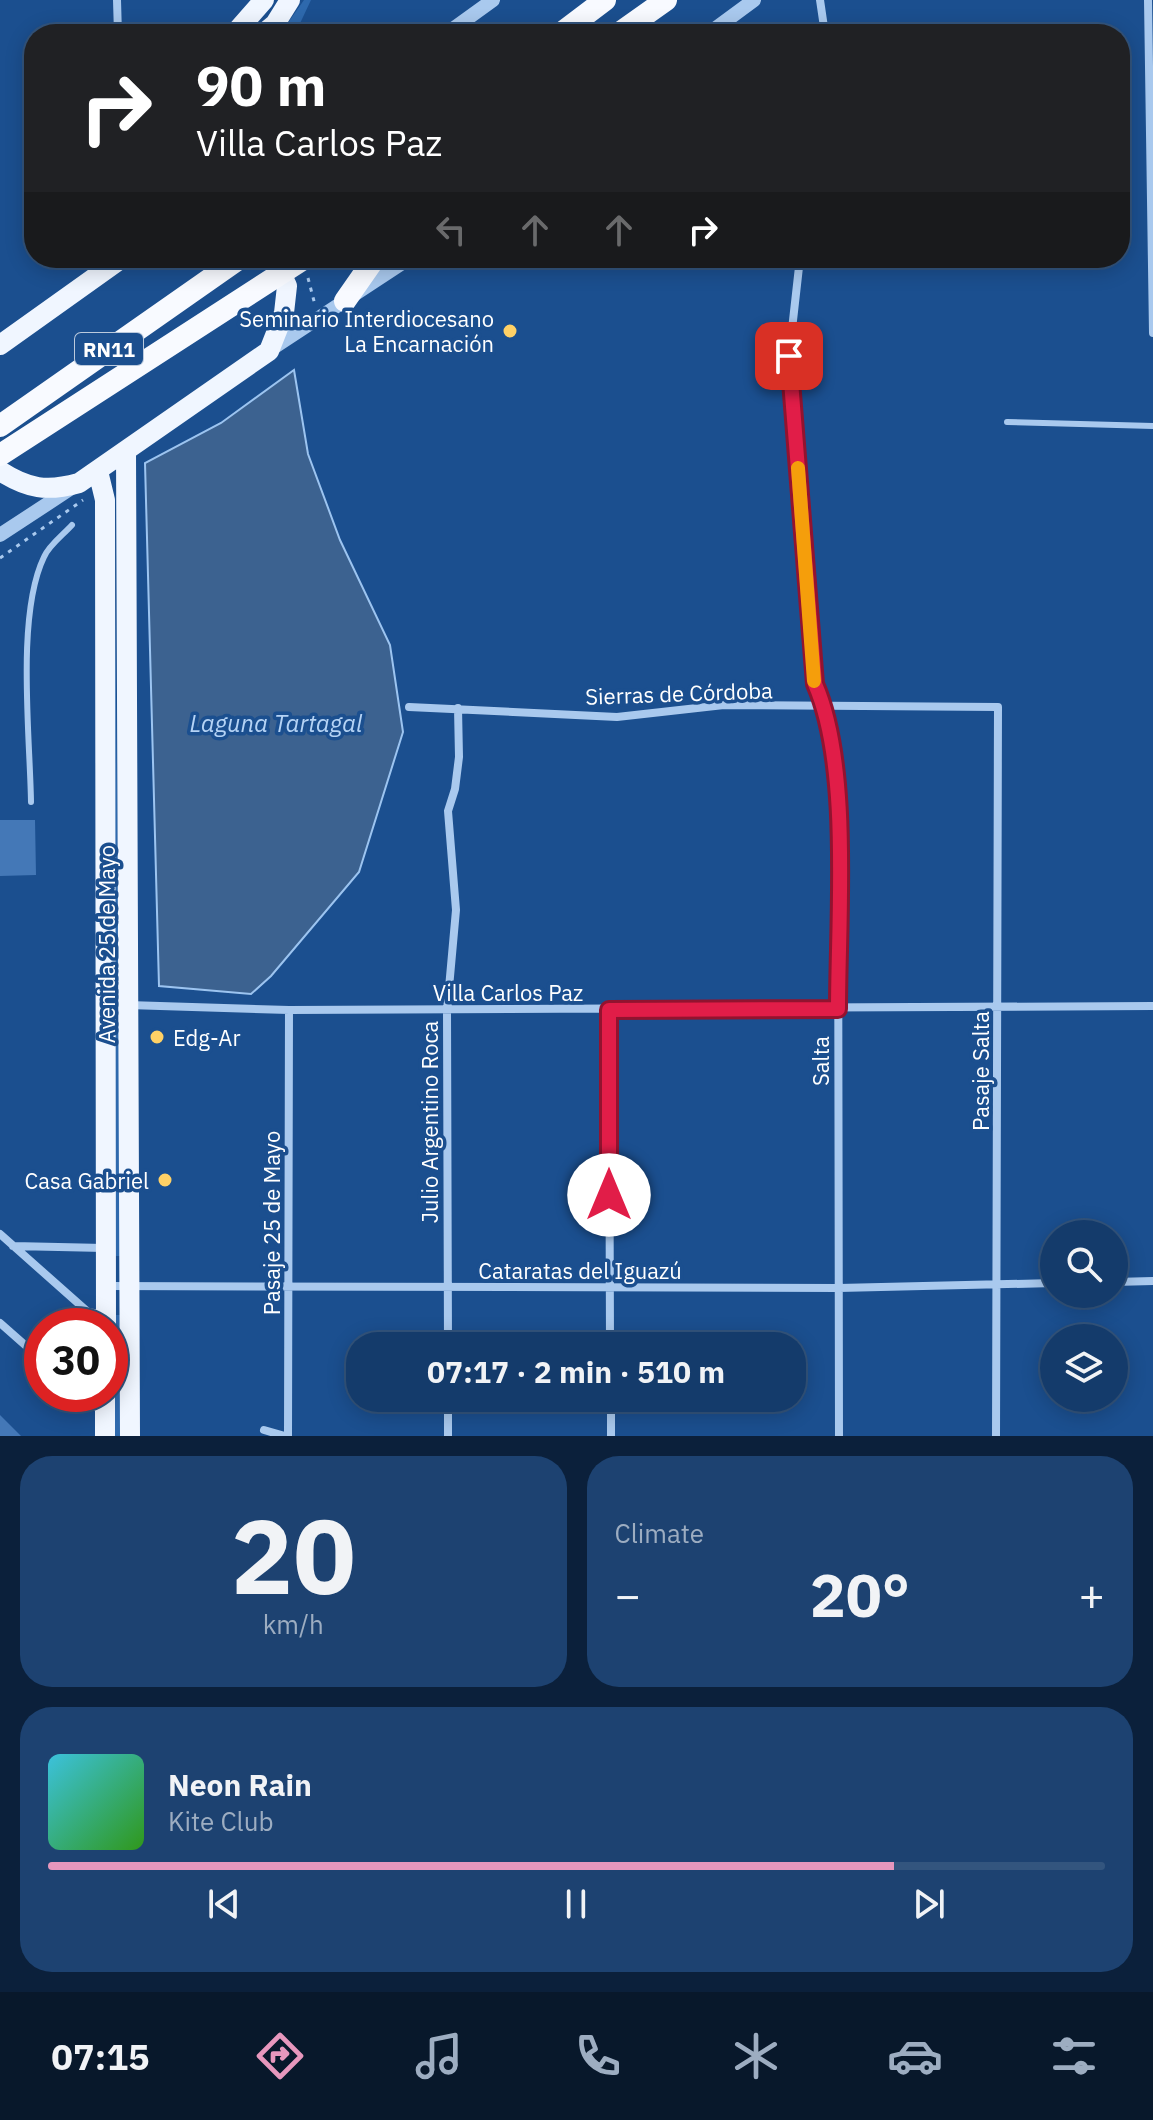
<!DOCTYPE html>
<meta charset="utf-8">
<style>
:root{--surface:#143b6b;--page:#1d4271;--text:#f1f3f6;--muted:#9dadc1;--line:#33557e;--accent:#e797bd}
body{margin:0;font-family:"IBM Plex Sans",sans-serif;background:var(--page);color:var(--text);height:100vh;display:flex;flex-direction:column;font-size:30px;white-space:nowrap}
*{box-sizing:border-box;margin:0}
p{font-size:26px;color:var(--muted)}
.icon{flex:none;width:44px;height:44px;fill:none;stroke:currentColor;stroke-width:2;stroke-linecap:round;stroke-linejoin:round}
.map{position:relative;height:1436px;overflow:hidden}
.side{display:flex;flex-direction:column;gap:20px;padding:20px;background:#0b203b;flex:1}
.side>*{flex:none}
.banner{position:absolute;left:24px;top:24px;width:1106px;height:244px;border-radius:32px;box-shadow:0 4px 20px #0003,0 0 0 2px var(--line);background:#202124;color:#fff;overflow:hidden}
.fabs{position:absolute;left:1040px;top:1220px;display:grid;gap:16px}
.fabs a{display:grid;place-items:center;width:88px;height:88px;border-radius:50%;background:var(--surface);box-shadow:0 4px 20px #0003,0 0 0 2px var(--line);font-size:40px}
.speed{position:absolute;left:24px;top:1308px;display:flex;gap:16px;font-size:40px;font-weight:700;text-align:center}
.speed>*{display:grid;place-content:center;width:104px;height:104px;border-radius:50%;background:var(--surface);box-shadow:0 4px 20px #0003,0 0 0 2px var(--line);line-height:1}
.speed .limit{border:12px solid #d22;background:#fff;color:#111}
.pin{position:absolute;display:grid;place-items:center;width:68px;height:68px;color:#fff;margin:-34px;border-radius:16px;box-shadow:0 4px 12px #0006}
.me{position:absolute;width:88px;margin:-44px;rotate:0deg;stroke-linejoin:round;filter:drop-shadow(0 0 6px #0008)}
.turn{display:flex;align-items:center;gap:28px;height:168px;padding:0 40px;font-size:36px}
.turn .icon{width:104px;height:104px;stroke-width:2.5}
.turn b{display:block;font-size:56px;line-height:68px}
.lanes{display:flex;align-items:center;height:76px;padding:0 40px;background:#0003;justify-content:center;gap:40px;direction:ltr}
.lanes .off{opacity:.35}
.big{font-size:60px;font-weight:800;line-height:1.1}
.side .widget{flex:1;display:flex;flex-direction:column;justify-content:center;gap:12px;min-width:0;padding:0 28px;border-radius:32px;background:var(--page)}
.side .dial{align-items:center;gap:0}
.dial b{font-size:104px;line-height:1}
.song{display:flex;align-items:center;gap:24px}
.cover{width:96px;height:96px;border-radius:12px;background:linear-gradient(135deg,hsl(190 70% 55%),hsl(110 70% 35%))}
.played{height:8px;border-radius:4px;background:linear-gradient(90deg,var(--accent) 80%,var(--line) 80%)}
.keys{display:flex;justify-content:space-around;direction:ltr}
.heat{display:flex;justify-content:space-between;align-items:center;font-size:44px;direction:ltr}
.side .tiles{flex:1;display:grid;gap:20px;grid-template-columns:1fr 1fr}
.widget:last-child{grid-column:span 2}
.trip{position:absolute;left:346px;top:1332px;width:460px;height:80px;border-radius:32px;background:var(--surface);box-shadow:0 4px 20px #0003,0 0 0 2px var(--line);font-weight:800;line-height:80px;text-align:center}
.dock{display:flex;height:128px;justify-content:space-around;align-items:center;background:#08182b;color:var(--muted)}
.dock .icon{width:56px;height:56px}
.dock .on{color:var(--accent)}
.dock b{font-size:36px;color:var(--text)}
.map>svg:first-child{display:block}
</style>
<div class="map">
<svg width="1153" height="1436" viewBox="0 0 1153 1436">
<rect width="100%" height="100%" fill="#1b4f8f"/>
<path fill="#2e69ad" d="M304,0H311L295,34H280Z
M114,498L119,981L116,982L113,981Z
M114,1031H123L121,1256H112Z
M114,1315H123L122,1436H113Z"/>
<path fill="#3c6290" stroke="#9cc4f0" stroke-width="2" d="M294,370L308,454L340,540L390,645L403,732L359,872L271,976L251,994L159,986L145,463L221,423Z"/>
<path fill="#4478b7" d="M0,820H35L36,875L0,876Z
M0,1415L21,1436H0Z"/>
<g fill="none" stroke-linecap="round" stroke-linejoin="round">
<path stroke="#a9c9ee" stroke-width="3" stroke-dasharray="4 6" stroke-linecap="butt" d="M308,278L315,305
M0,558L83,500"/>
<path stroke="#a9c9ee" stroke-width="6" d="M1007,422L1153,426
M31,802C30,736 16,615 44,557C49,545 63,535 72,525"/>
<path stroke="#a9c9ee" stroke-width="8" d="M117,0L118,34
M820,0L825,34
M1148,0L1153,333
M800,258L789,356L815,684L832,736L838,827L839,1436
M409,707L617,717L724,705L998,707L996,1436
M128,1005L289,1010L1153,1006
M609,1010L610,1346
M0,1234L88,1312L105,1315
M13,1246L104,1248
M1114,1282L1153,1281
M107,1286L839,1288L1054,1283
M0,1323L42,1360
M448,1346L447,1010L456,910L448,811L455,789L459,757L458,708
M81,1394L101,1411
M448,1398V1436
M611,1398V1436
M264,1430L285,1436
M288,1436L289,1010"/>
<path stroke="#a9c9ee" stroke-width="14" d="M446,34L493,0
M708,34L754,0
M270,350L410,258
M0,535L73,487"/>
<path stroke="#f0f6ff" stroke-width="20" d="M234,34L264,0
M263,34L275,24L290,0
M0,345L122,258
M126,451L130,1436
M0,471C28,489 47,492 79,483L269,351L284,313L287,286L274,258
M98,471L105,500L106,1326
M105,1436V1394"/>
<path stroke="#f8faff" stroke-width="22" d="M560,34L605,0
M618,34L666,0
M345,301L375,258
M0,426L240,258
M0,455L305,258"/>
</g>
<g fill="none" stroke-linecap="round" stroke-linejoin="round">
<g stroke="#92132f" stroke-width="20">
<path id="route" d="M609,1195V1010L838,1009C838,917 851,766 815,684L789,356"/>
</g>
<use href="#route" stroke="#e11d48" stroke-width="14"/>
<path stroke="#f59e0b" stroke-width="14" d="M798,468L814,681"/>
</g>
<g fill="#ffd166" stroke="#1b4f8f" stroke-width="3">
<circle cx="510" cy="331" r="8"/>
<circle cx="157" cy="1037" r="8"/>
<circle cx="165" cy="1180" r="8"/>
</g>
<g text-anchor="middle" dominant-baseline="central" stroke-width="7" stroke-linejoin="round" paint-order="stroke">
<rect fill="#1b4f8f" stroke="#bbcadd" stroke-width="2" x="75" y="333" width="68" height="32" rx="6"/>
<g font-size="20" font-weight="bold" fill="#fff">
<text x="109" y="349">RN11</text>
</g>
<g font-size="22" fill="#fff" stroke="#1b4f8f" text-anchor="end">
<text x="494" y="318">Seminario Interdiocesano<tspan x="494" dy="25">La Encarnación</tspan></text>
<text x="173" y="1037" text-anchor="start">Edg-Ar</text>
<text x="149" y="1180">Casa Gabriel</text>
</g>
<g font-size="22" fill="#fff" stroke="#1b4f8f">
<text transform="translate(679 693) rotate(-2)">Sierras de Córdoba</text>
<text transform="translate(106 944) rotate(-90)">Avenida 25 de Mayo</text>
<text x="508" y="992">Villa Carlos Paz</text>
<text transform="translate(820 1061) rotate(-90)">Salta</text>
<text transform="translate(980 1071) rotate(-90)">Pasaje Salta</text>
<text transform="translate(429 1122) rotate(-90)">Julio Argentino Roca</text>
<text transform="translate(271 1223) rotate(-90)">Pasaje 25 de Mayo</text>
<text x="580" y="1270">Cataratas del Iguazú</text>
</g>
<g font-size="24" font-style="italic" fill="#b5d3f5" stroke="#1b4f8f">
<text x="276" y="723">Laguna Tartagal</text>
</g>
</g>
</svg>
<div class="fabs">
<a><svg class="icon" aria-label="search" viewBox="0 0 24 24"><circle cx="10" cy="10" r="6"/><path d="M15 15l6 6"/></svg></a>
<a><svg class="icon" aria-label="layers" viewBox="0 0 24 24"><path d="M12 4l9 5-9 5-9-5zM3 14l9 5 9-5"/></svg></a>
</div>
<div class="speed"><div class="limit">30</div></div>
<div class="pin" style="left:789px;top:356px;background:#d93025"><svg class="icon" aria-label="arrive" viewBox="0 0 24 24"><path d="M6 21V4h12l-3 4 3 4H6"/></svg></div>
<svg class="me" style="left:609px;top:1195px" viewBox="-20 -20 40 40"><circle r="19" fill="#fff"/><path d="M0-13L10 11 0 6-10 11z" fill="#e11d48"/></svg>
<div class="trip">07:17 · 2 min · 510 m</div>
<div class="banner">
<div class="turn"><svg class="icon" aria-label="right" viewBox="0 0 24 24"><path d="M7 20v-9h11M14 6l5 5-5 5"/></svg><div><b>90 m</b>Villa Carlos Paz</div></div>
<div class="lanes"><svg class="icon off" aria-label="left" viewBox="0 0 24 24"><path d="M17 20v-9H6M10 6l-5 5 5 5"/></svg><svg class="icon off" aria-label="ahead" viewBox="0 0 24 24"><path d="M12 20V5M6 11l6-6 6 6"/></svg><svg class="icon off" aria-label="ahead" viewBox="0 0 24 24"><path d="M12 20V5M6 11l6-6 6 6"/></svg><svg class="icon" aria-label="right" viewBox="0 0 24 24"><path d="M7 20v-9h11M14 6l5 5-5 5"/></svg></div>
</div>
</div>
<section class="side">
<div class="tiles">
<div class="widget dial"><b>20</b><p>km/h</p></div>
<div class="widget"><p>Climate</p>
<div class="heat"><a>−</a><b class="big">20°</b><a>+</a></div>
</div>
<div class="widget">
<div class="song"><i class="cover"></i><div><b>Neon Rain</b><p>Kite Club</p></div></div>
<div class="played"></div>
<div class="keys"><svg class="icon" aria-label="previous" viewBox="0 0 24 24"><path d="M18 5L8 12l10 7zM5 5v14"/></svg><svg class="icon" aria-label="pause" viewBox="0 0 24 24"><path d="M8 5v14M16 5v14"/></svg><svg class="icon" aria-label="next" viewBox="0 0 24 24"><path d="M6 5l10 7-10 7zM19 5v14"/></svg></div>
</div>
</div>
</section>
<nav class="dock">
<b>07:15</b>
<svg class="icon on" aria-label="directions" viewBox="0 0 24 24"><path d="M12 3l9 9-9 9-9-9zM9 14v-3h6M13 9l2 2-2 2"/></svg>
<svg class="icon" aria-label="music" viewBox="0 0 24 24"><path d="M9 18V5l10-2v13"/><circle cx="6" cy="18" r="3"/><circle cx="16" cy="16" r="3"/></svg>
<svg class="icon" aria-label="phone" viewBox="0 0 24 24"><path d="M5 4h4l2 5-3 2q2 4 5 5l2-3 5 2v4C11 20 4 13 5 4z"/></svg>
<svg class="icon" aria-label="climate" viewBox="0 0 24 24"><path d="M12 3v18M4 7l16 10M4 17L20 7"/></svg>
<svg class="icon" aria-label="car" viewBox="0 0 24 24"><path d="M5 17H2v-5l4-1 3-4h7l3 4 3 1v5h-3M9 17h6M6 11h13"/><circle cx="7" cy="17" r="2"/><circle cx="17" cy="17" r="2"/></svg>
<svg class="icon" aria-label="filters" viewBox="0 0 24 24"><path d="M4 7h16M4 17h16"/><circle cx="9" cy="7" r="2"/><circle cx="15" cy="17" r="2"/></svg>
</nav>
